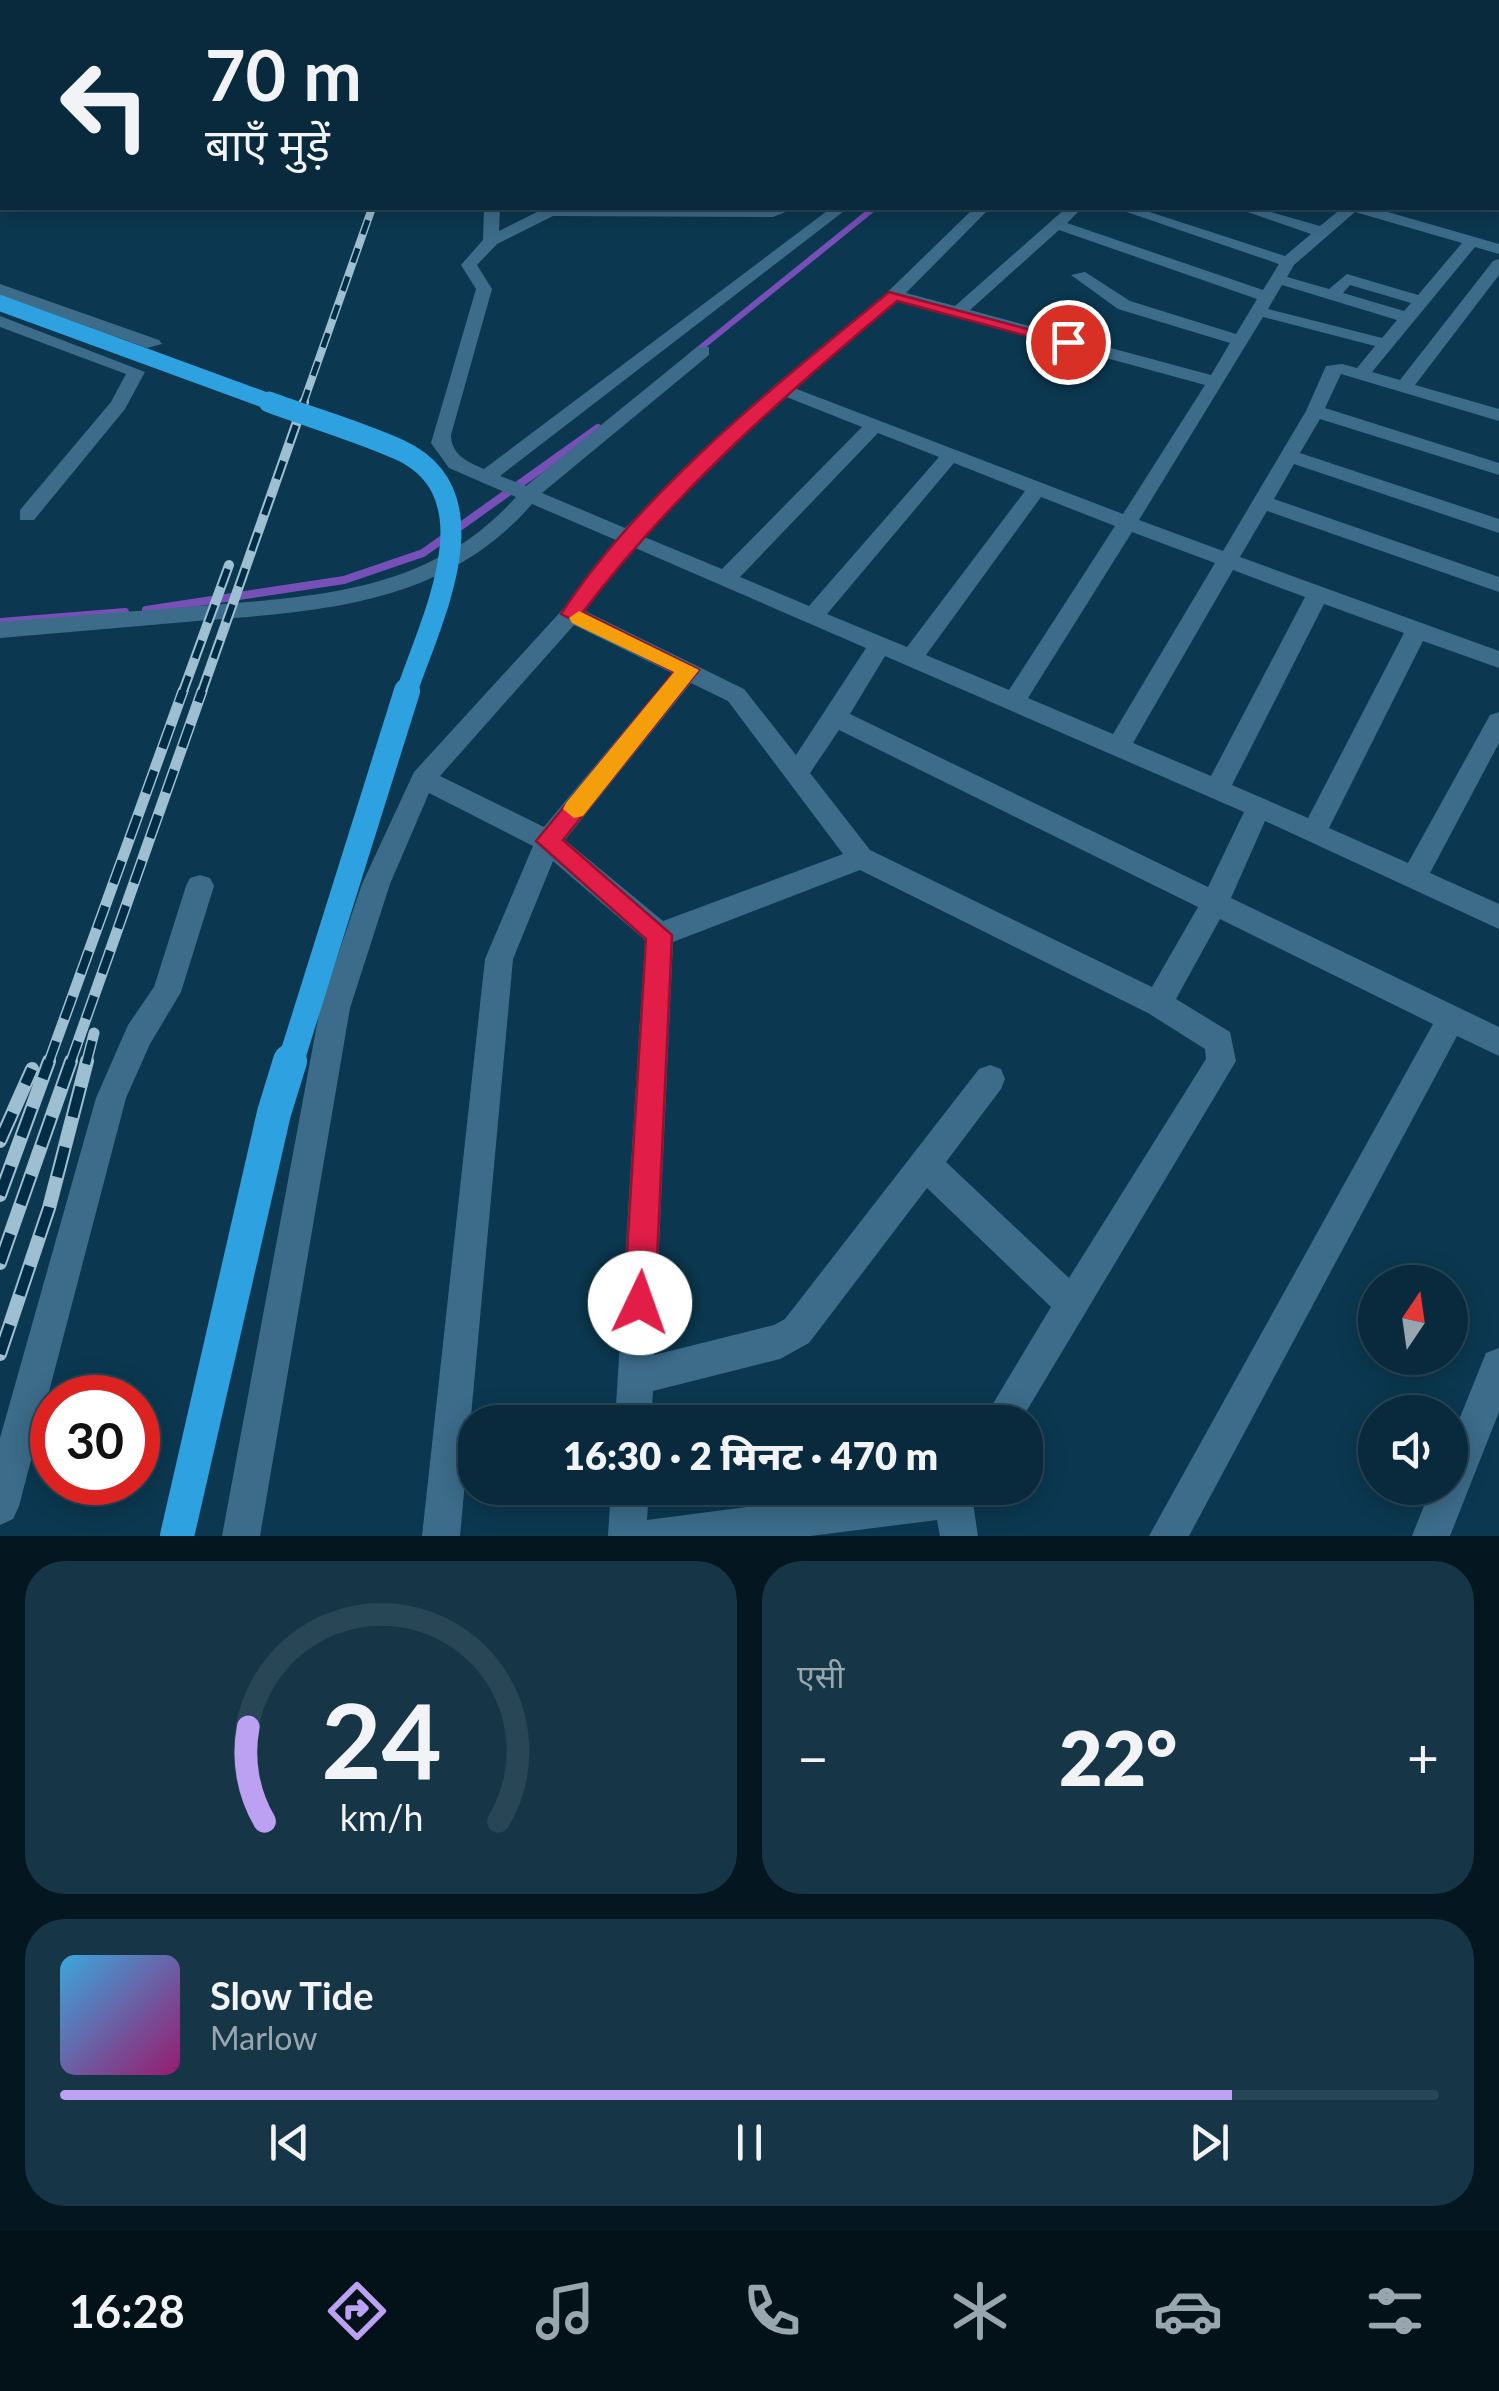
<!DOCTYPE html>
<html lang="hi">
<meta charset="utf-8">
<style>
:root{--surface:#082a3c;--page:#163647;--text:#f1f3f6;--muted:#98a7af;--line:#294656;--accent:#bca0f2}
body{margin:0;font-family:Lato,"Noto Sans Devanagari",sans-serif;background:var(--page);color:var(--text);height:100vh;display:flex;flex-direction:column;font-size:38px;white-space:nowrap}
*{box-sizing:border-box;margin:0}
p{font-size:32px;color:var(--muted)}
.icon{flex:none;width:55px;height:55px;fill:none;stroke:currentColor;stroke-width:2;stroke-linecap:round;stroke-linejoin:round}
.map{position:relative;height:1536px;overflow:hidden}
.panel{display:flex;flex-direction:column;gap:25px;padding:25px;background:#041721;flex:1}
.panel>*{flex:none}
.guide{position:absolute;left:0px;top:0px;width:1500px;height:210px;box-shadow:0 5px 25px #0003,0 0 0 2px var(--line);background:#082a3c;color:var(--text);overflow:hidden}
.needle{width:65px;rotate:13deg}
.fabs{position:absolute;left:1358px;top:1265px;display:grid;gap:20px}
.fabs a{display:grid;place-items:center;width:110px;height:110px;border-radius:50%;background:var(--surface);box-shadow:0 5px 25px #0003,0 0 0 2px var(--line);font-size:50px}
.speed{position:absolute;left:30px;top:1375px;display:flex;gap:20px;font-size:50px;font-weight:700;text-align:center}
.speed>*{display:grid;place-content:center;width:130px;height:130px;border-radius:50%;background:var(--surface);box-shadow:0 5px 25px #0003,0 0 0 2px var(--line);line-height:1}
.speed .limit{border:15px solid #d22;background:#fff;color:#111}
.pin{position:absolute;display:grid;place-items:center;width:85px;height:85px;color:#fff;margin:-42px;border:5px solid #fff;border-radius:50%;box-shadow:0 2px 10px #0007}
.me{position:absolute;width:110px;margin:-55px;rotate:3deg;stroke-linejoin:round;filter:drop-shadow(0 0 8px #0008)}
.turn{display:flex;align-items:center;gap:35px;height:210px;padding:0 40px;font-size:45px}
.turn .icon{width:130px;height:130px;stroke-width:2.5}
.turn b{display:block;font-size:70px;line-height:85px}
.big{font-size:75px;font-weight:800;line-height:1.1}
.panel .card{flex:1;display:flex;flex-direction:column;justify-content:center;gap:15px;min-width:0;padding:0 35px;border-radius:40px;background:var(--page)}
.panel .dial{align-items:center;gap:0}
.dial svg{height:260px;overflow:visible;fill:none;stroke:var(--line);stroke-width:7;stroke-linecap:round;text-anchor:middle}
.dial text{fill:var(--text);stroke:none}
.song{display:flex;align-items:center;gap:30px}
.cover{width:120px;height:120px;border-radius:15px;background:linear-gradient(135deg,hsl(200 70% 55%),hsl(320 70% 35%))}
.played{height:10px;border-radius:5px;background:linear-gradient(90deg,var(--accent) 85%,var(--line) 85%)}
.keys{display:flex;justify-content:space-around;direction:ltr}
.heat{display:flex;justify-content:space-between;align-items:center;font-size:55px;direction:ltr}
.panel .tiles{flex:1;display:grid;gap:25px;grid-template-columns:1fr 1fr}
.card:last-child{grid-column:span 2}
.trip{position:absolute;left:458px;top:1405px;width:585px;height:100px;border-radius:40px;background:var(--surface);box-shadow:0 5px 25px #0003,0 0 0 2px var(--line);font-weight:800;line-height:100px;text-align:center}
.dock{display:flex;height:160px;justify-content:space-around;align-items:center;background:#031118;color:var(--muted)}
.dock .icon{width:70px;height:70px}
.dock .current{color:var(--accent)}
.dock b{font-size:45px;color:var(--text)}
.map>svg:first-child{display:block}
</style>
<div class="map">
<svg width="1499" height="1536" viewBox="0 0 1499 1536">
<rect width="100%" height="100%" fill="#0b3850"/>
<g fill="none" stroke-linecap="round" stroke-linejoin="round">
<path stroke="#764fb7" stroke-width="6" d="M693,354L874,208"/>
<path stroke="#764fb7" stroke-width="8" d="M146,610L344,580L423,553L598,428
M0,622L125,612"/>
<path fill="#3c6c8a" fill-rule="evenodd" d="M1157,0L1158,2L1141,1L1142,0Z
M1406,0H1423L1425,2H1408Z
M0,9H2V15H0Z
M1498,28H1499V36L1498,35Z
M1498,53H1499V61H1498Z
M2,77V86L0,87V78Z
M1498,80H1499V89L1498,88Z
M1498,107H1499V116H1498Z
M1498,138H1499V146H1498Z
M484,208H500L499,231L545,208H796L773,217L553,216L497,244L477,265L492,289L451,435C451,455 468,462 484,469L831,208H848L500,476L526,486L697,347H709V355L542,493L625,528L775,385L865,314L974,208H990L906,293L955,306L1066,208H1082L1067,223L1263,290L1279,264L1115,208H1137L1285,256L1311,234L1236,208H1257L1320,226L1342,208H1374L1499,244V254L1475,247L1372,372L1400,380L1493,261L1499,259V275L1415,385L1499,409V421L1341,374L1325,408L1499,463V475L1320,419L1300,453L1499,519V533L1294,464L1274,499L1499,577V592L1267,511L1240,557L1499,651V668L1423,641L1329,828L1408,863L1490,715L1499,712V743L1430,873L1499,904V929L1265,821L1231,898L1499,1027V1056L1457,1036L1189,1536H1149L1433,1024L1220,919L1176,999L1230,1032L1236,1061L1020,1422H982L1051,1307L927,1188L809,1343L780,1359L653,1391L651,1422H615L645,940L553,861L513,959L460,1536H422L485,959L533,846L429,793L390,884L350,1008L260,1536H222L320,1008L362,884L414,772L563,609L616,540L532,504C444,605 321,611 197,621C132,627 66,632 0,638V622C66,617 133,611 199,606C317,596 430,593 516,497L449,468L431,443L476,289L461,265L483,240ZM1355,212L1462,243L1418,295L1347,274L1329,289L1287,277L1294,265ZM1059,230L1257,299L1236,334L1130,301L1085,272L1071,275L1118,309L1230,343L1211,375L970,310ZM1282,285L1397,320L1382,338L1268,309ZM1350,285L1411,303L1404,311L1343,293ZM898,301L1205,385L1123,514L794,388ZM1263,317L1375,346L1357,368L1342,364L1326,366L1306,411L1223,551L1139,520ZM784,396L862,427L722,569L642,536ZM878,433L939,457L809,606L740,577ZM954,463L1025,491L907,647L827,614ZM1041,497L1115,526L1009,690L926,655ZM1132,532L1215,563L1113,734L1028,698ZM633,547L866,648L796,755L744,689L585,611ZM1233,570L1305,597L1211,776L1133,743ZM1324,604L1404,633L1308,818L1232,785ZM574,625L672,673L544,827L440,776ZM885,656L1244,812L1208,887L850,714ZM691,683L728,701L843,854L663,921L565,840ZM839,730L1198,907L1152,987L870,850L810,773ZM860,870L1148,1013L1205,1049L1206,1059L1069,1278L946,1162L1001,1089L1005,1079L1001,1069L990,1065L979,1069L785,1319L774,1325L654,1355L673,942Z
M0,284L159,340L162,344L147,348L0,295Z
M0,316L145,372L125,409L34,520H20V510L111,402L126,374L0,327Z
M200,875L210,878L214,886L181,992L150,1044L126,1098L19,1506L13,1519L0,1525V1438L96,1098L128,1025L154,987L186,886L190,878Z
M1499,1348V1412L1450,1536H1412L1431,1488H1450V1442L1486,1353Z
M611,1488H649L647,1520L892,1488H979L973,1503L978,1536H940L937,1520L810,1536H608Z"/>
<g stroke="#9ebed2" stroke-width="8">
<path id="rail-far3" d="M303,404L372,208"/>
</g>
<g stroke="#9ebed2" stroke-width="10">
<path id="rail-far2" d="M182,694L229,565
M201,694L304,402"/>
</g>
<g stroke="#9ebed2" stroke-width="11">
<path id="rail-far1" d="M48,1064L183,691
M70,1064L202,691
M86,1064L94,1033"/>
</g>
<g stroke="#9ebed2" stroke-width="14">
<path id="rail" d="M0,1141L32,1069
M0,1195L49,1061
M0,1263L71,1061
M0,1354L49,1208L87,1061"/>
</g>
<use href="#rail-far3" stroke="#002d45" stroke-width="5" stroke-dasharray="15" stroke-linecap="butt"/>
<use href="#rail-far2" stroke="#002d45" stroke-width="6" stroke-dasharray="19" stroke-linecap="butt"/>
<use href="#rail-far1" stroke="#002d45" stroke-width="8" stroke-dasharray="24" stroke-linecap="butt"/>
<use href="#rail" stroke="#002d45" stroke-width="10" stroke-dasharray="31" stroke-linecap="butt"/>
<path stroke="#2ea2e0" stroke-width="16" d="M0,303L276,404"/>
<path stroke="#2ea2e0" stroke-width="21" d="M269,402C312,418 358,431 400,450C497,495 430,621 406,694"/>
<path stroke="#2ea2e0" stroke-width="26" d="M290,1064L407,691"/>
<path stroke="#2ea2e0" stroke-width="34" d="M177,1536L274,1113L290,1061"/>
</g>
<path fill="#e11d48" stroke="#92132f" stroke-width="2.5" d="M889,292L1076,342L1068,347L897,301C782,397 674,492 583,612L699,670L563,840L672,935L655,1303L651,1314L640,1319L628,1314L624,1303L646,939L536,841L674,672L561,614C640,492 777,384 889,292Z"/>
<path fill="#f59e0b" d="M579,611L699,670L583,816L574,818L563,809L566,803L674,672L572,623L569,618Z"/>
</svg>
<div class="fabs">
<a><svg class="needle" viewBox="-14 -14 28 28"><path d="M0-13l5 13h-10z" fill="#e53935"/><path d="M0 13l5-13h-10z" fill="#98a7af"/></svg></a>
<a><svg class="icon" aria-label="sound" viewBox="0 0 24 24"><path d="M4 9h4l5-4v14l-5-4H4zM17 9q2 3 0 6"/></svg></a>
</div>
<div class="speed"><div class="limit">30</div></div>
<div class="pin" style="left:1068px;top:342px;background:#d93025"><svg class="icon" aria-label="arrive" viewBox="0 0 24 24"><path d="M6 21V4h12l-3 4 3 4H6"/></svg></div>
<svg class="me" style="left:640px;top:1303px" viewBox="-20 -20 40 40"><circle r="19" fill="#fff"/><path d="M0-13L10 11 0 6-10 11z" fill="#e11d48"/></svg>
<div class="trip">16:30 · 2 मिनट · 470 m</div>
<div class="guide">
<div class="turn"><svg class="icon" aria-label="left" viewBox="0 0 24 24"><path d="M17 20v-9H6M10 6l-5 5 5 5"/></svg><div><b>70 m</b>बाएँ मुड़ें</div></div>
</div>
</div>
<section class="panel">
<div class="tiles">
<div class="card dial"><svg viewBox="0 0 100 80">
<path d="M14 69A42 42 0 1 1 86 69"/>
<path d="M14 69A42 42 0 0 1 9 40" stroke="#bca0f2"/>
<text x="50" y="56" font-size="32" font-weight="700">24</text>
<text x="50" y="72" font-size="11">km/h</text>
</svg></div>
<div class="card"><p>एसी</p>
<div class="heat"><a>−</a><b class="big">22°</b><a>+</a></div>
</div>
<div class="card">
<div class="song"><i class="cover"></i><div><b>Slow Tide</b><p>Marlow</p></div></div>
<div class="played"></div>
<div class="keys"><svg class="icon" aria-label="previous" viewBox="0 0 24 24"><path d="M18 5L8 12l10 7zM5 5v14"/></svg><svg class="icon" aria-label="pause" viewBox="0 0 24 24"><path d="M8 5v14M16 5v14"/></svg><svg class="icon" aria-label="next" viewBox="0 0 24 24"><path d="M6 5l10 7-10 7zM19 5v14"/></svg></div>
</div>
</div>
</section>
<nav class="dock">
<b>16:28</b>
<svg class="icon current" aria-label="directions" viewBox="0 0 24 24"><path d="M12 3l9 9-9 9-9-9zM9 14v-3h6M13 9l2 2-2 2"/></svg>
<svg class="icon" aria-label="music" viewBox="0 0 24 24"><path d="M9 18V5l10-2v13"/><circle cx="6" cy="18" r="3"/><circle cx="16" cy="16" r="3"/></svg>
<svg class="icon" aria-label="phone" viewBox="0 0 24 24"><path d="M5 4h4l2 5-3 2q2 4 5 5l2-3 5 2v4C11 20 4 13 5 4z"/></svg>
<svg class="icon" aria-label="climate" viewBox="0 0 24 24"><path d="M12 3v18M4 7l16 10M4 17L20 7"/></svg>
<svg class="icon" aria-label="car" viewBox="0 0 24 24"><path d="M5 17H2v-5l4-1 3-4h7l3 4 3 1v5h-3M9 17h6M6 11h13"/><circle cx="7" cy="17" r="2"/><circle cx="17" cy="17" r="2"/></svg>
<svg class="icon" aria-label="filters" viewBox="0 0 24 24"><path d="M4 7h16M4 17h16"/><circle cx="9" cy="7" r="2"/><circle cx="15" cy="17" r="2"/></svg>
</nav>
